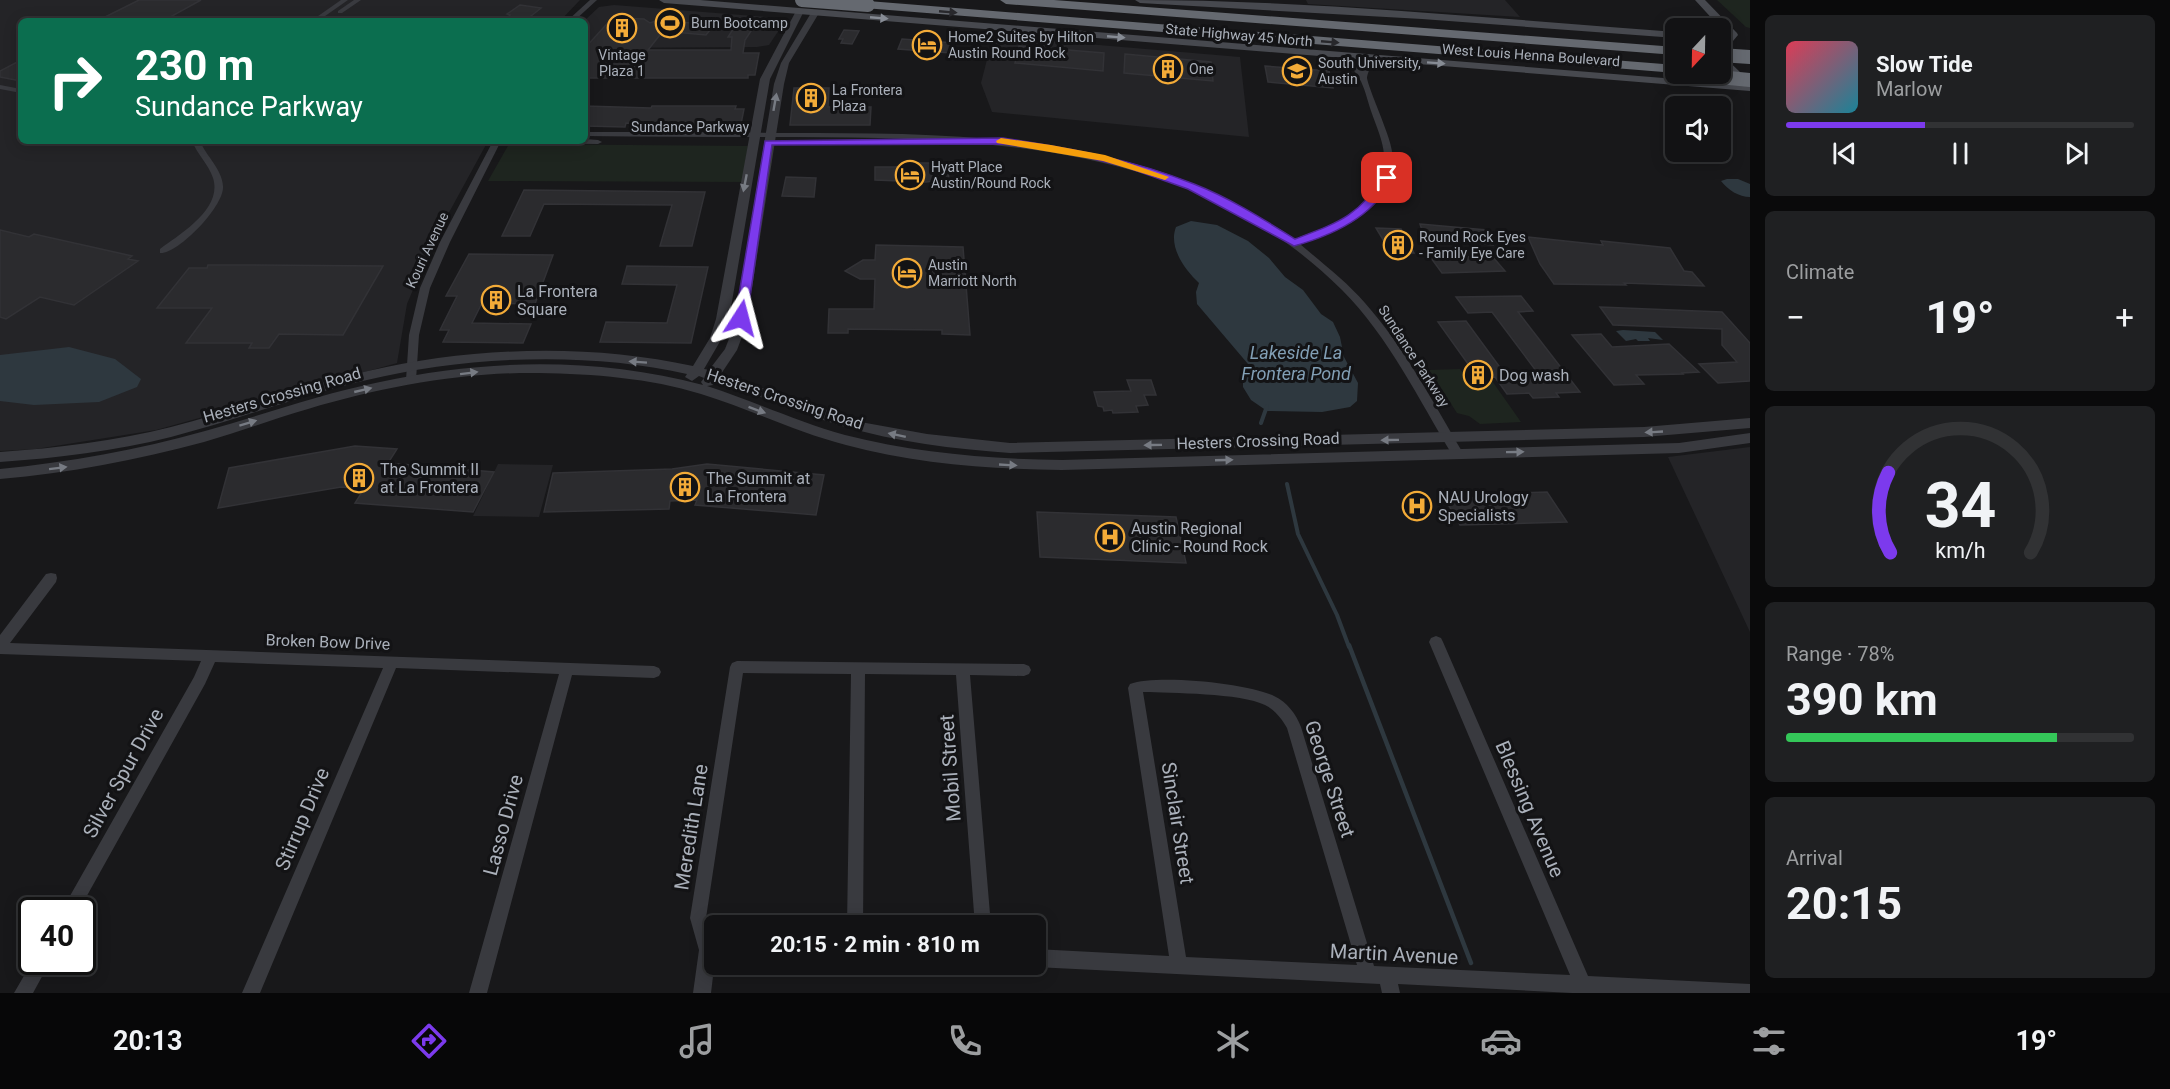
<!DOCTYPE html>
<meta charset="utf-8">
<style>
:root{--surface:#121214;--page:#1f2022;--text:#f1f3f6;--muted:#9c9ea0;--line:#313234;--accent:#7c3aed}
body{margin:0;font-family:Roboto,sans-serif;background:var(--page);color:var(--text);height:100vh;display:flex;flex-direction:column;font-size:22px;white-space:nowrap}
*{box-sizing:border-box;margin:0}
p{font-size:20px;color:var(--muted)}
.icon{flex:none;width:33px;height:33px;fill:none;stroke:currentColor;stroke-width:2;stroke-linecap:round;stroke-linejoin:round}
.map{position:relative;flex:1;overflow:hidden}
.side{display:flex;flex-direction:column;gap:15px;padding:15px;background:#0a0a0b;width:420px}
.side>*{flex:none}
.top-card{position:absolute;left:18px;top:18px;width:570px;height:126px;border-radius:9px;box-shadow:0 3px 15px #0003,0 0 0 2px var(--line);background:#0b6e4f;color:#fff;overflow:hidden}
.needle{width:39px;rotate:202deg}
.tools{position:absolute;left:1665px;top:18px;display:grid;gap:12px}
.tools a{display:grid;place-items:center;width:66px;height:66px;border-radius:9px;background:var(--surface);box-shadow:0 3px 15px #0003,0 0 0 2px var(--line);font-size:30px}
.speed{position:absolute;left:18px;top:897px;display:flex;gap:12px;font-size:30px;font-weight:700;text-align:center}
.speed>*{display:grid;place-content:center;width:78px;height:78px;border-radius:50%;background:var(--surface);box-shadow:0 3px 15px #0003,0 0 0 2px var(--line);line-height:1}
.speed .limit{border:3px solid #111;border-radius:9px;background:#fff;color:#111}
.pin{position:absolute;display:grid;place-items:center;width:51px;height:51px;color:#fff;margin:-26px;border-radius:12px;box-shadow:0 3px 9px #0006}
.me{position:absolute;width:66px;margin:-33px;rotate:9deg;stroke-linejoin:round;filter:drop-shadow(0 0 4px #0008)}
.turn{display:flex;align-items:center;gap:21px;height:126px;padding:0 18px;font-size:27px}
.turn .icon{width:78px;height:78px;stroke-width:2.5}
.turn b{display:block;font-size:42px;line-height:51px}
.big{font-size:45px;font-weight:700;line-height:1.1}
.side .tile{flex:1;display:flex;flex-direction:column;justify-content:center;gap:9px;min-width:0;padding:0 21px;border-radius:9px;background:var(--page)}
.side .dial{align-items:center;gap:0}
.dial svg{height:156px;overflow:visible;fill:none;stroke:var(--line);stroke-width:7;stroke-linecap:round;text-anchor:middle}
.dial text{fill:var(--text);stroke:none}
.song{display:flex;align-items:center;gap:18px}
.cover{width:72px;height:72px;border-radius:9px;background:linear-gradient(135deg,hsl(350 70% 55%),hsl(190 70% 35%))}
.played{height:6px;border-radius:3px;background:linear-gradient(90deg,var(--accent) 40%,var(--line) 40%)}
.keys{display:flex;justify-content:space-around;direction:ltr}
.heat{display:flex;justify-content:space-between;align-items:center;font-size:33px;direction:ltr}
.charge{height:9px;border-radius:4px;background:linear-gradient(90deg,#34c759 78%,var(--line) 0)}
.trip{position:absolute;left:704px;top:915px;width:342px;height:60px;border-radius:9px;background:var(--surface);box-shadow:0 3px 15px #0003,0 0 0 2px var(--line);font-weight:700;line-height:60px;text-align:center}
.dock{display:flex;height:96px;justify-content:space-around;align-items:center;background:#070708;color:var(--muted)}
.dock .icon{width:42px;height:42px}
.dock .current{color:var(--accent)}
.dock b{font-size:27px;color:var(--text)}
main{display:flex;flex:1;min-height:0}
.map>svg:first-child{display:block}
</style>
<main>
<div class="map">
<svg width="1750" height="993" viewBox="0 0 1750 993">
<rect width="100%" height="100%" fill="#18181a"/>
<path fill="#242427" d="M0,0H580L560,21H21V141H488L434,240L407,304L397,363L156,430L36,449L0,451Z
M1306,0H1505L1520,17L1308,4Z
M614,5L766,17L776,19L783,24L769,45L757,47L585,48L584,21L599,7Z
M993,36L1240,57L1249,137L992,112L981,83Z
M1750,447V632L1668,457Z
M498,464L553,465L539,517L473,516Z"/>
<path fill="#1e251f" d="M1717,0H1750V28L1746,27Z
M509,144L748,146L742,182L488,181Z
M1460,369L1467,378H1490L1521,422L1480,424L1469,416L1457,413L1429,370Z"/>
<path fill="#2e383f" d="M1727,179H1738L1750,184V197C1739,197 1728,190 1721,181Z
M1191,221L1217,225L1248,241L1269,258L1285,277L1303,290L1321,314L1333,322L1340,337L1344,357L1358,383L1357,401L1350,407L1322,412L1267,411L1251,400L1243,387V375L1248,364L1197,304L1196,292L1199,283C1185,270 1168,247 1176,227Z
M1623,330L1655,332L1663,340L1648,338L1650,341H1638L1636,339L1626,341L1616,331Z
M69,347L115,359L141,379L137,387L99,402L34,405L0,401V355Z"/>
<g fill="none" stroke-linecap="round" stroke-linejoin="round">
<path stroke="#2e383f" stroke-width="4" d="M1261,423L1267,406
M1287,484L1298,534L1337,615L1349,647"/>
<path stroke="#2e383f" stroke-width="4.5" d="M1349,645L1471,963"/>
</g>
<path fill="#2b2b2e" stroke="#323236" stroke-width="1.5" d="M139,0H201L163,21H97Z
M520,5L541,8L526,20L507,17L510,15L507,14Z
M614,16L617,18L644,19L650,23L658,20L714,25L706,35L663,31L648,50H731L732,37H728L737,23L755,25L745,40L743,53H759L755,75H748V78H585V48Z
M844,30L859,31L852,44L841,43L843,39H839Z
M902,39L954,43L951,53L898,49Z
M1019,46L1104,53L1103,71L1015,63Z
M1125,54L1211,62L1213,81L1124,73Z
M21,60V81L0,77V71Z
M1265,66L1329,71L1333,88L1268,82Z
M794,88H829L828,107H871L870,125H790Z
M585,106L651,108L652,106H736L735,109H744L741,124H733V127H645L646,124L626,123L625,127L585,126Z
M915,163H947L949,179L926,182L875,180V167H895Z
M786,177L816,178L814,197L782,196Z
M524,190L705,192L692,246H660L672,205L544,204L530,236H502Z
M1420,224L1487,230L1493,245L1425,239Z
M1376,228L1401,229L1414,253H1391Z
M0,230L29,237L34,234L132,256L128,259L138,261L74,305L40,297L6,319L0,317Z
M1528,237L1603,245L1601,241L1670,248L1684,271L1692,272L1704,286L1624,283L1626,285L1554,284L1540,264Z
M876,245L963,247L970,335L942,334V330L848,329V333H828L829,309H874L875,279H860L845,271L863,260H875Z
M469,254L553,255L535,304L482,303L472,323L531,324L523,343L443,342L449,330H440L457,296H446Z
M1492,256L1505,271L1442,273L1431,258Z
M208,265H243L383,266L343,335L279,334L269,348H249L252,343H186L212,308H157L189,268H207Z
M627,266L708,267L691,343L600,342L606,322L667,323L677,285L622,284Z
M1521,296L1533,311L1518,312L1580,392L1556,393L1559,397L1533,398L1529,393L1507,394L1495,377L1478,378L1438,322L1466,321L1507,377L1540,376L1492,312L1468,313L1456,297Z
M1600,307L1722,312L1750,343V381L1718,383L1699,364L1737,362L1722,345V329L1613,325Z
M1601,334L1612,347L1669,344L1699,372L1682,373L1683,374L1636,375L1644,384L1614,385L1572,335Z
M1127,380H1151L1156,395H1144L1148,405L1136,406L1138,412L1113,413L1112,410L1104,411L1103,407L1098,406L1094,392L1131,391Z
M355,446L397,449L388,463L494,472L473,512L355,503L364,489L341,487L218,508L229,468Z
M707,464L824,475L816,515L695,505L697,500L670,501L669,509L544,512L553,473L672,469Z
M1547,492L1567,522L1460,525L1445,499L1496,497L1494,494Z
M1037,512L1176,517L1186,563L1040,557Z"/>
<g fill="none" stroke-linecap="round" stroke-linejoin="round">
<path fill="#393a3f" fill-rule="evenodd" d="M341,0H348L318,21H311Z
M354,0H361L342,13H338V11Z
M590,0H597L574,21H567Z
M1334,53L1349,58L1362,70L1364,62L1380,56L1384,58L1370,65C1370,69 1367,75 1367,78C1368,85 1378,109 1381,117C1386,131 1393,146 1393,162C1392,211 1339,230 1300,244C1322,263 1346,281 1365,303C1404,347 1433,402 1463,453L1461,456H1453C1419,400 1389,337 1342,290C1196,144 989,138 795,137C725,137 655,137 585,136V132C653,132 721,132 789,133C946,133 1117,133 1256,216C1269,223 1283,230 1295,240C1333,226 1390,206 1384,155C1383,140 1376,126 1371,111C1363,85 1361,69 1334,57Z
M0,85L21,89V93L0,89Z
M585,139L598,140L602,142L598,144L512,143L508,141H585Z
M192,141H200C206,156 222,169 223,186C225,206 177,255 160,253V249C180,234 223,209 213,178C209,165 197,154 192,141Z
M493,141H501L450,242L430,288L419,335L416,380L415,383H407L406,380L409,335L420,288L440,242Z
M51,573L56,574L57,578L56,582L10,643L654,666L659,668L661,672L659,676L654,678L572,675L487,993H469L559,674L396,668L260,993H242L383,668L215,662L205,684L79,910H62L194,677L201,661L0,654V635L46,574Z
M1436,636L1441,638L1443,642L1588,976L1750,984V993H1572L1398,984L1400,993H1382L1380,984L1035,967L1030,964H1035V949L1169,956L1128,688L1130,684C1157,674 1247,683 1274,696C1287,702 1296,714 1301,727L1374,966L1570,975L1429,642L1431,638ZM1143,692C1171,693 1241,693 1265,705C1275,710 1282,719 1287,728L1357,965L1186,957Z
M737,661L1024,664L1029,666L1031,670L1029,674L1024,676L970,675L991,926H975L956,675L865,674L863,926H847L851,674L743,673L706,918C716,949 715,962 711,993H693L699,950L690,918L730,667L732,663Z
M32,962H50L33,993H14Z"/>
<path fill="#393a3f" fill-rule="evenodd" d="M800,9L804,11L770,79L729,319L722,338L704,369L709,370L725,349L734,326L774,84L781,63L811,13L815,11L819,13L789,63L784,84L746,326L737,350L721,374L866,423L927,434L1010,443L1644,427L1750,418V428L1644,437L1010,453C953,449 897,442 842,426C799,413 758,395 716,381L713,385L707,386C753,401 798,422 845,435C916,453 989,459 1062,460L1679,443L1750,433V443L1679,453L1062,470C989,469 916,464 846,445C796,432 750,409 701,394C649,378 594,374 539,373C462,372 382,387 308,409C273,419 239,432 204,442C137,460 69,473 0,479V469C69,462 138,450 205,431C263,415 320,394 380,382C486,359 597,357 703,385L701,382L704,378L699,376L692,381L685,377L687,374C587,351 467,356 367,380C301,395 237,420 171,437C115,451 57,458 0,462V452C57,448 115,441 171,427C237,410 301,386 368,371C472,347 588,343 693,366L710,338L716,319L760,79L796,11Z"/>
<path fill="#47494f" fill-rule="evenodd" d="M659,0H700L1713,82L1729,76V72L1720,63V53L1740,72L1738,80L1730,83L1750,85V91L664,3Z
M1135,0C1315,0 1496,19 1676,32V38L1422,19L1140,3Z
M1695,0H1705L1737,33L1738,35L1733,41H1725L1724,39L1727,35Z
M1705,19L1710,22L1705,28H1695L1701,20Z"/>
<path fill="#656970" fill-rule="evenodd" d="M1000,0H1054L1676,47V55L1006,4Z
M868,1L1676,65V73L864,8L862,5Z"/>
<path stroke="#656970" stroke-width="14" d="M802,0L868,5
M1720,55L1750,57
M1688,74L1750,80"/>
</g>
<defs><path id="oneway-solid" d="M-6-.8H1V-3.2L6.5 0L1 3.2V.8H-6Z" transform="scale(1.5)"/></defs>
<g fill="#28282c">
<use href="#oneway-solid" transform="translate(948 12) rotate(5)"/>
<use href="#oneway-solid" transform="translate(1330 42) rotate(5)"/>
</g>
<g fill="#878c95">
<use href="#oneway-solid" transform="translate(879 18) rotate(5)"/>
<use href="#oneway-solid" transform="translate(1116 37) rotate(5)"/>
<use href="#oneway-solid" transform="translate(1436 63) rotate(4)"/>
</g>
<g fill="#777b83">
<use href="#oneway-solid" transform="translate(775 102) rotate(-80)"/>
<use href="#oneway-solid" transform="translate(745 183) rotate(101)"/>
<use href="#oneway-solid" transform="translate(638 362) rotate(-176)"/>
<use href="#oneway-solid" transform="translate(469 373) rotate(-7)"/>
<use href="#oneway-solid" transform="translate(363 390) rotate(-13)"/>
<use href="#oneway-solid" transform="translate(757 410) rotate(20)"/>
<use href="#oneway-solid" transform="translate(248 423) rotate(-17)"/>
<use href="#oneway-solid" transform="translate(1654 432) rotate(177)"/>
<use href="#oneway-solid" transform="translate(897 435) rotate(-168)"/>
<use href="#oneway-solid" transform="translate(1390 440) rotate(179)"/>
<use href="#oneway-solid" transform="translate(1153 445) rotate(179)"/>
<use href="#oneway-solid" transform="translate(1515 452) rotate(-1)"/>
<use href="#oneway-solid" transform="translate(1224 460) rotate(-2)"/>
<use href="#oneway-solid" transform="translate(1008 465) rotate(3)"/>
<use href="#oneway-solid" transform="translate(58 468) rotate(-7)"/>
</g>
<path fill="#7c3aed" stroke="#51269a" stroke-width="1.5" d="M1003,138C1068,148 1132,159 1194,184C1230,198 1263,219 1295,239C1337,223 1360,216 1383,176L1392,178C1375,216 1334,235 1294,246L1188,189L1126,167L1070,153L1003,144L772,145L747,318L741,322L737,321L735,318L765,141Z"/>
<path fill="#f59e0b" d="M1001,138L1051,145L1105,155L1169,177L1165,180L1103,161L997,143L996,141Z"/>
<defs>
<g id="stadium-ring" transform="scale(1.5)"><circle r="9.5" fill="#131315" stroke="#f3ab38" stroke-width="1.5"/><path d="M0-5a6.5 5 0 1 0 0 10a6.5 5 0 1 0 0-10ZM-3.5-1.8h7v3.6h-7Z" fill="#f3ab38"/></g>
<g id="building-ring" transform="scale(1.5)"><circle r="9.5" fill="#131315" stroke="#f3ab38" stroke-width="1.5"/><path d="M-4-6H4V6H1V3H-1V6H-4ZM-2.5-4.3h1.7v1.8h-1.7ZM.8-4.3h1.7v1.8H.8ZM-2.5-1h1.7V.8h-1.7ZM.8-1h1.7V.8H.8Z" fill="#f3ab38"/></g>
<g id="hotel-ring" transform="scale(1.5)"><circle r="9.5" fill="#131315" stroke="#f3ab38" stroke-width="1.5"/><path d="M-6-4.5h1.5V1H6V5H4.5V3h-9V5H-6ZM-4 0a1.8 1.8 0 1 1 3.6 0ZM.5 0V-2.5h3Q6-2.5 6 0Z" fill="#f3ab38"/></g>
<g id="university-ring" transform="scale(1.5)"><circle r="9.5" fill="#131315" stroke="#f3ab38" stroke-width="1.5"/><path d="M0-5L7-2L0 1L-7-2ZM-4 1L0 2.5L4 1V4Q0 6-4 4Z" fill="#f3ab38"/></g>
<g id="hospital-ring" transform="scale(1.5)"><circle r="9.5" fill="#131315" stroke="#f3ab38" stroke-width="1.5"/><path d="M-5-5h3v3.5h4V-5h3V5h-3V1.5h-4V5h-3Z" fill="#f3ab38"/></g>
</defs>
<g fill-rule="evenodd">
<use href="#stadium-ring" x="670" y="23"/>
<use href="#building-ring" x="622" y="28"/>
<use href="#hotel-ring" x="927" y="45"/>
<use href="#building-ring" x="1168" y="69"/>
<use href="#university-ring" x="1297" y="71"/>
<use href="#building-ring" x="811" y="98"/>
<use href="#hotel-ring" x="910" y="175"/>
<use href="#building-ring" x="1398" y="245"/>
<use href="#hotel-ring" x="907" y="273"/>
<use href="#building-ring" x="496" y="300"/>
<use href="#building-ring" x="1478" y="375"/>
<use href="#building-ring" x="359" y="478"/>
<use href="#building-ring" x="685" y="487"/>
<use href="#hospital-ring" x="1417" y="506"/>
<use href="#hospital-ring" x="1110" y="537"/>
</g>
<g text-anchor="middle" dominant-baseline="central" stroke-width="6" stroke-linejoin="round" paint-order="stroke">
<g font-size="14" fill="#aab0ba" stroke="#131315" text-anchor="start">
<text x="691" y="23">Burn Bootcamp</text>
<text x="948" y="37">Home2 Suites by Hilton<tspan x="948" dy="16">Austin Round Rock</tspan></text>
<text x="622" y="55" text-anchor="middle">Vintage<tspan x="622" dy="16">Plaza 1</tspan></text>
<text x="1318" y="63">South University,<tspan x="1318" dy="16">Austin</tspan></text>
<text x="1189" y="69">One</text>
<text x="832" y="90">La Frontera<tspan x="832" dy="16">Plaza</tspan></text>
<text x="931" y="167">Hyatt Place<tspan x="931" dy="16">Austin/Round Rock</tspan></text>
<text x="1419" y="237">Round Rock Eyes<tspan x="1419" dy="16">- Family Eye Care</tspan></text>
<text x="928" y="265">Austin<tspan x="928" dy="16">Marriott North</tspan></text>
</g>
<g font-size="14" fill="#aab0ba" stroke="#131315">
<text transform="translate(1239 35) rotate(5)">State Highway 45 North</text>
<text transform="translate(1531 55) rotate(4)">West Louis Henna Boulevard</text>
<text x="690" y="127">Sundance Parkway</text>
<text transform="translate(427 250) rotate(-65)">Kouri Avenue</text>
<text transform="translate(1414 356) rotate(57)">Sundance Parkway</text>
</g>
<g font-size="16" fill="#aab0ba" stroke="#131315" text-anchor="start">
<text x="517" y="291">La Frontera<tspan x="517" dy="18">Square</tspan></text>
<text x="1499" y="375">Dog wash</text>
<text x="380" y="469">The Summit II<tspan x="380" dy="18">at La Frontera</tspan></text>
<text x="706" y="478">The Summit at<tspan x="706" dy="18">La Frontera</tspan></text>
<text x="1438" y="497">NAU Urology<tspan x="1438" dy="18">Specialists</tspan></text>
<text x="1131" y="528">Austin Regional<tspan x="1131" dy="18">Clinic - Round Rock</tspan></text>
</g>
<g font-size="16" fill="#aab0ba" stroke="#131315">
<text transform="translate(282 395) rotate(-16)">Hesters Crossing Road</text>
<text transform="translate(785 399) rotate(18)">Hesters Crossing Road</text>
<text transform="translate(1258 441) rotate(-2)">Hesters Crossing Road</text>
<text transform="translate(328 642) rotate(2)">Broken Bow Drive</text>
</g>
<g font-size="18" font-style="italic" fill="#829fb5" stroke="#131315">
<text x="1296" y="352">Lakeside La<tspan x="1296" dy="21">Frontera Pond</tspan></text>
</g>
<g font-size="20" fill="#aab0ba" stroke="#131315">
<text transform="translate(950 768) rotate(-94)">Mobil Street</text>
<text transform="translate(123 773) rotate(-61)">Silver Spur Drive</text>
<text transform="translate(1330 779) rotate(72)">George Street</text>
<text transform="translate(1530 809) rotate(67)">Blessing Avenue</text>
<text transform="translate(302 819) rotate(-67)">Stirrup Drive</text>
<text transform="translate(1178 823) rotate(81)">Sinclair Street</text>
<text transform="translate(503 825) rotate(-75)">Lasso Drive</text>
<text transform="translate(691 827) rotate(-81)">Meredith Lane</text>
<text transform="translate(1394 954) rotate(3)">Martin Avenue</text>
</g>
</g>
</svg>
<div class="tools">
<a><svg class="needle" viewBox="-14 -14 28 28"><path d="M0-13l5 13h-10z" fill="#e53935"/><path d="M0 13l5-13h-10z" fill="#9c9ea0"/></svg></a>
<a><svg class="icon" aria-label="sound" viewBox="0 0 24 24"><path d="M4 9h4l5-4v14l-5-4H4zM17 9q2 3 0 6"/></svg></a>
</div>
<div class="speed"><div class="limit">40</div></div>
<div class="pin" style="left:1387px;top:178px;background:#d93025"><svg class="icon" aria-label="arrive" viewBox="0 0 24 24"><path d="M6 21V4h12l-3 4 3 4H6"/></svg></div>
<svg class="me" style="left:741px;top:318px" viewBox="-20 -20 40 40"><path d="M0-17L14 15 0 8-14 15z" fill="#7c3aed" stroke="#fff" stroke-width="4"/></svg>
<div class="trip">20:15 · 2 min · 810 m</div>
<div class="top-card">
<div class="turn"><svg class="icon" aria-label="right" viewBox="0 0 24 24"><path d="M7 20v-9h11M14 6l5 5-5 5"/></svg><div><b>230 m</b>Sundance Parkway</div></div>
</div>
</div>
<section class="side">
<div class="tile">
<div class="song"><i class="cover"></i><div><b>Slow Tide</b><p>Marlow</p></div></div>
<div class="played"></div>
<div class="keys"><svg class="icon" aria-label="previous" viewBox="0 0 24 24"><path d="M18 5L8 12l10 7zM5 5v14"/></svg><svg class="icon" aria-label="pause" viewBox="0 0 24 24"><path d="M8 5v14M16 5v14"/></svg><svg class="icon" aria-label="next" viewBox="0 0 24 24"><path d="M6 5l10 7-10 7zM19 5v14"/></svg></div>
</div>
<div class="tile"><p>Climate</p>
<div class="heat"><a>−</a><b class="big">19°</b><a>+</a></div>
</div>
<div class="tile dial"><svg viewBox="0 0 100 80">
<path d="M14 69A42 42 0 1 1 86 69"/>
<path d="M14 69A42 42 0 0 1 13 28" stroke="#7c3aed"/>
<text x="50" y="56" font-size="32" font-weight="700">34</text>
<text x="50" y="72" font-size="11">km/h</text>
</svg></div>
<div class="tile"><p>Range · 78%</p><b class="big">390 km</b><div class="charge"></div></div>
<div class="tile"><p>Arrival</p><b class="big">20:15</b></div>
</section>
</main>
<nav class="dock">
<b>20:13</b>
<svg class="icon current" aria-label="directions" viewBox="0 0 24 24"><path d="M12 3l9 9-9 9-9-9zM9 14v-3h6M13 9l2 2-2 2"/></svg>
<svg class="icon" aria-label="music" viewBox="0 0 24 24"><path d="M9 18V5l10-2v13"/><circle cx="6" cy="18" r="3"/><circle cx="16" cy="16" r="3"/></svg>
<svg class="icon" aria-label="phone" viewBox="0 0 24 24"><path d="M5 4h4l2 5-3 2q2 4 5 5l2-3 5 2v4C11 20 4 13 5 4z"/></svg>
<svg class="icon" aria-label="climate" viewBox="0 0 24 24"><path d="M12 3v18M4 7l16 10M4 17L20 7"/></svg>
<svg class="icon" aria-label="car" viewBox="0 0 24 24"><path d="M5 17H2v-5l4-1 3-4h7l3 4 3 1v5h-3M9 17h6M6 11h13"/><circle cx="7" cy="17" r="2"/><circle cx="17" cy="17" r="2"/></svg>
<svg class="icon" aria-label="filters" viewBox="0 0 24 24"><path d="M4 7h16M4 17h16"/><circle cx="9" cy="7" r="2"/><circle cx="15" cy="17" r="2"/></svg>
<b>19°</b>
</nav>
